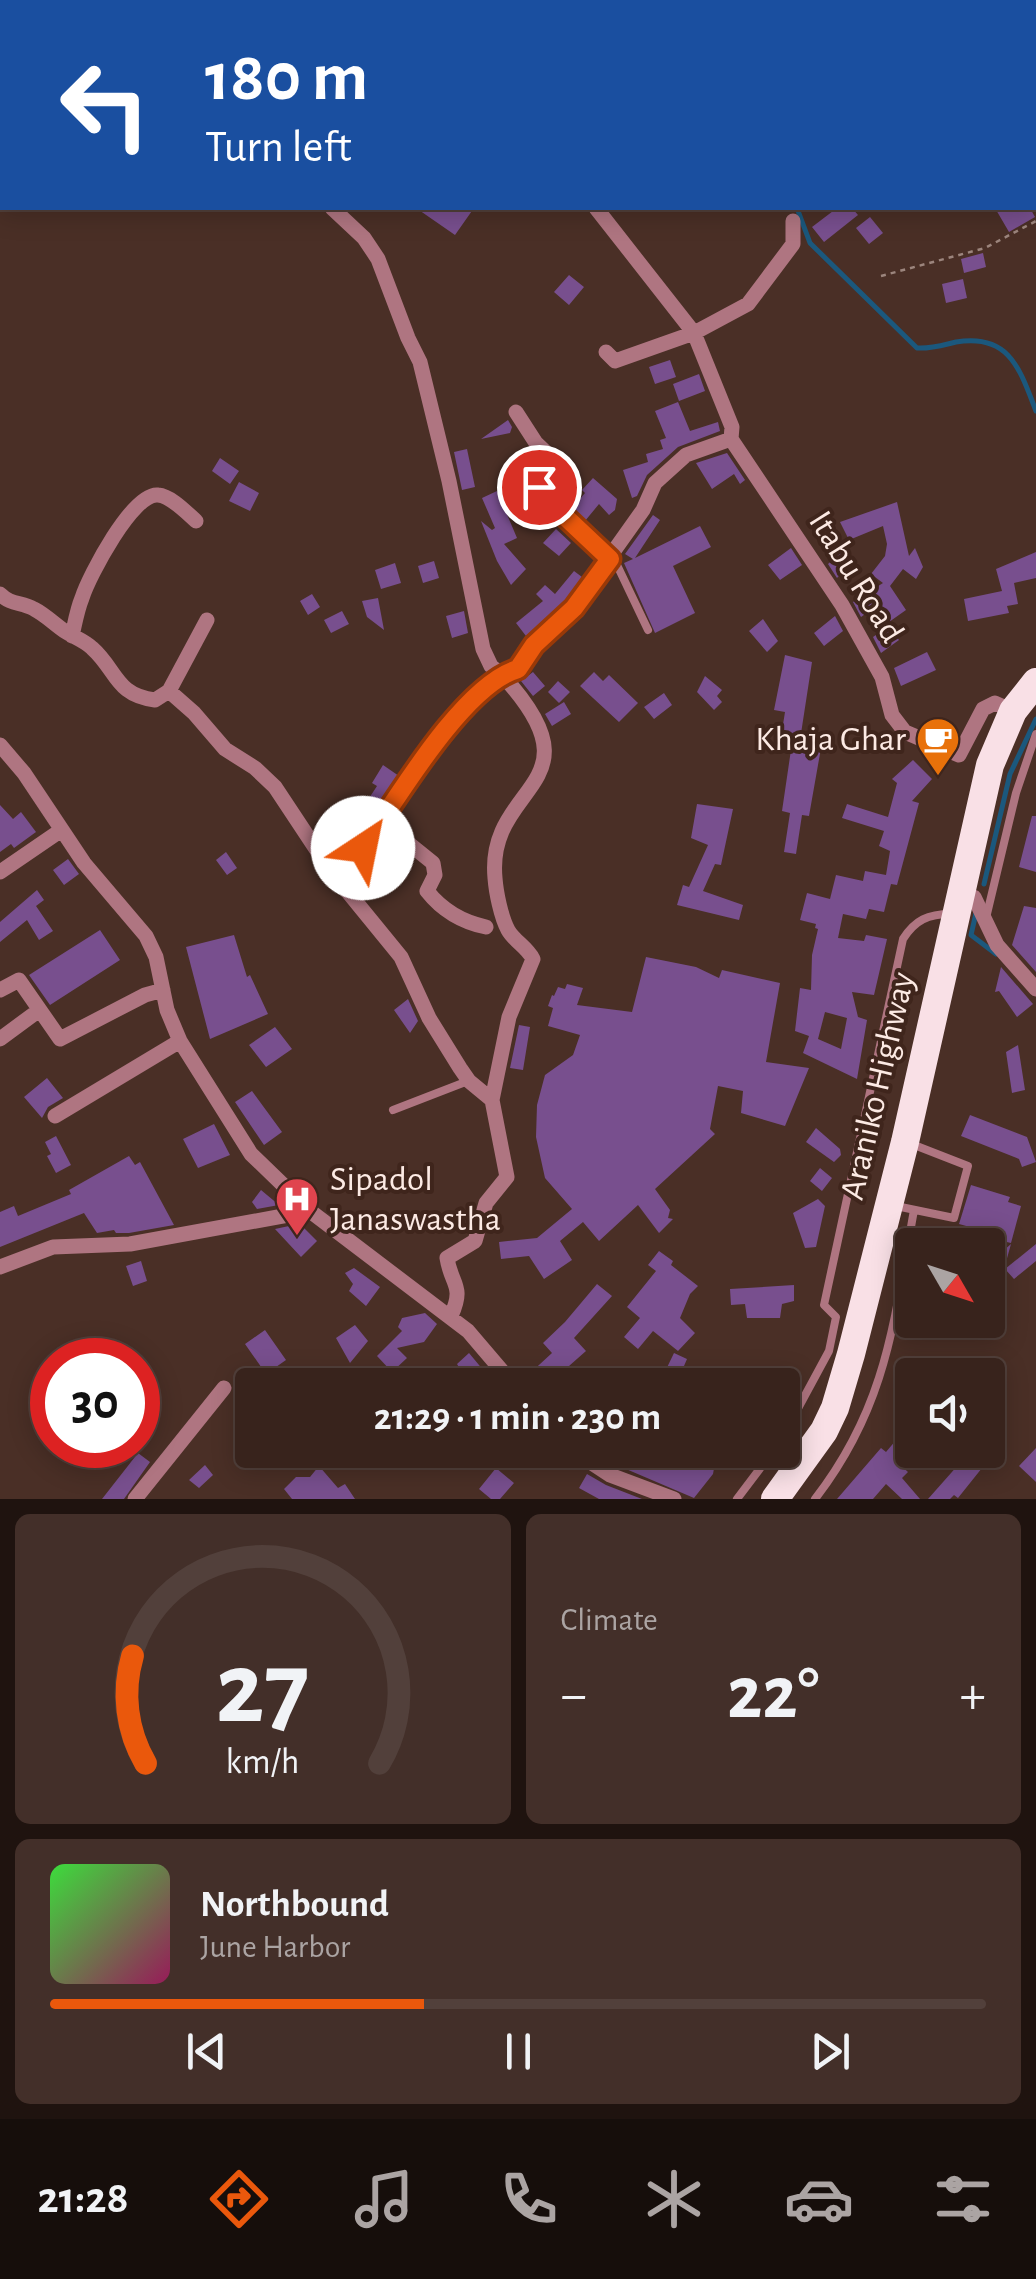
<!DOCTYPE html>
<meta charset="utf-8">
<style>
:root{--surface:#38231c;--page:#432f29;--text:#f1f3f6;--muted:#aba4a3;--line:#52403b;--accent:#ea580c}
body{margin:0;font-family:"Alegreya Sans",sans-serif;background:var(--page);color:var(--text);height:100vh;display:flex;flex-direction:column;font-size:38px;white-space:nowrap}
*{box-sizing:border-box;margin:0}
p{font-size:32px;color:var(--muted)}
.icon{flex:none;width:55px;height:55px;fill:none;stroke:currentColor;stroke-width:2;stroke-linecap:round;stroke-linejoin:round}
.map{position:relative;height:1499px;overflow:hidden}
.side{display:flex;flex-direction:column;gap:15px;padding:15px;background:#1f130f;flex:1}
.side>*{flex:none}
.hud{position:absolute;left:0px;top:0px;width:1038px;height:210px;box-shadow:0 5px 25px #0003,0 0 0 2px var(--line);background:#1a4fa0;color:#fff;overflow:hidden}
.needle{width:65px;rotate:129deg}
.tools{position:absolute;left:895px;top:1228px;display:grid;gap:20px}
.tools a{display:grid;place-items:center;width:110px;height:110px;border-radius:10px;background:var(--surface);box-shadow:0 5px 25px #0003,0 0 0 2px var(--line);font-size:50px}
.speed{position:absolute;left:30px;top:1338px;display:flex;gap:20px;font-size:50px;font-weight:700;text-align:center}
.speed>*{display:grid;place-content:center;width:130px;height:130px;border-radius:50%;background:var(--surface);box-shadow:0 5px 25px #0003,0 0 0 2px var(--line);line-height:1}
.speed .limit{border:15px solid #d22;background:#fff;color:#111}
.pin{position:absolute;display:grid;place-items:center;width:85px;height:85px;color:#fff;margin:-42px;border:5px solid #fff;border-radius:50%;box-shadow:0 2px 10px #0007}
.me{position:absolute;width:110px;margin:-55px;rotate:34deg;stroke-linejoin:round;filter:drop-shadow(0 0 8px #0008)}
.turn{display:flex;align-items:center;gap:35px;height:210px;padding:0 40px;font-size:45px}
.turn .icon{width:130px;height:130px;stroke-width:2.5}
.turn b{display:block;font-size:70px;line-height:85px}
.big{font-size:75px;font-weight:700;line-height:1.1}
.side .widget{flex:1;display:flex;flex-direction:column;justify-content:center;gap:15px;min-width:0;padding:0 35px;border-radius:15px;background:var(--page)}
.side .dial{align-items:center;gap:0}
.dial svg{height:260px;overflow:visible;fill:none;stroke:var(--line);stroke-width:7;stroke-linecap:round;text-anchor:middle}
.dial text{fill:var(--text);stroke:none}
.song{display:flex;align-items:center;gap:30px}
.cover{width:120px;height:120px;border-radius:15px;background:linear-gradient(135deg,hsl(120 70% 55%),hsl(330 70% 35%))}
.played{height:10px;border-radius:5px;background:linear-gradient(90deg,var(--accent) 40%,var(--line) 40%)}
.keys{display:flex;justify-content:space-around;direction:ltr}
.heat{display:flex;justify-content:space-between;align-items:center;font-size:55px;direction:ltr}
.side .tiles{flex:1;display:grid;gap:15px;grid-template-columns:1fr 1fr}
.widget:last-child{grid-column:span 2}
.trip{position:absolute;left:235px;top:1368px;width:565px;height:100px;border-radius:10px;background:var(--surface);box-shadow:0 5px 25px #0003,0 0 0 2px var(--line);font-weight:700;line-height:100px;text-align:center}
.tabs{display:flex;height:160px;justify-content:space-around;align-items:center;background:#160e0b;color:var(--muted)}
.tabs .icon{width:70px;height:70px}
.tabs .active{color:var(--accent)}
.tabs b{font-size:45px;color:var(--text)}
.map>svg:first-child{display:block}
</style>
<div class="map">
<svg width="1036" height="1499" viewBox="0 0 1036 1499">
<rect width="100%" height="100%" fill="#4a2f26"/>
<g fill="none" stroke-linecap="round" stroke-linejoin="round">
<path stroke="#1b587d" stroke-width="5" d="M717,2L718,0
M797,208L810,243L917,348C931,349 943,345 956,342C1010,333 1020,370 1036,411
M984,884L1010,774L1036,719
M976,913L971,935L996,954"/>
</g>
<path fill="#784f8e" fill-rule="evenodd" d="M416,208H474L455,235Z
M837,208H852L858,215L824,242L812,227Z
M995,208H1030L1035,217L1009,232Z
M870,217L883,233L869,244L856,228Z
M983,253L986,267L964,273L961,259Z
M569,275L584,287L569,305L554,292Z
M963,279L967,298L946,303L942,284Z
M670,360L676,377L655,384L649,367Z
M699,374L705,391L679,401L673,384Z
M678,402L690,431L718,422L720,431L678,447L647,475L637,496L632,498L623,470L648,462L646,454L663,449L660,440L666,438L655,411Z
M508,420L512,427L510,433L481,439Z
M467,449L475,487L462,490L454,452Z
M727,453L745,480L740,484L734,474L712,489L696,463Z
M220,458L239,471L230,484L212,471Z
M593,478L617,499L615,510L609,515L599,504L585,521L572,508L585,493L582,490Z
M239,482L259,493L250,511L229,501Z
M497,491L517,538L504,544L526,569L511,585L497,561L481,521L492,530L495,528L482,498Z
M897,502L909,556L915,548L923,567L916,579L903,569L890,586L906,610L889,622L878,605L861,617L853,602L883,583L871,574L885,556L887,544L883,526L849,540L840,522Z
M653,515L660,520L635,558L700,526L711,547L673,566L695,613L655,633L624,563L633,559L625,554Z
M556,529L571,543L559,556L543,543Z
M791,548L802,565L780,580L768,565Z
M842,551L853,560L837,578L828,564Z
M1036,552V578L1014,583L1018,604L1007,606L1009,613L968,621L964,599L1002,591L996,569Z
M434,561L439,578L423,583L418,566Z
M395,563L401,583L381,589L375,570Z
M574,571L582,577L566,600L526,636L516,623L543,601L536,594L545,585L555,594Z
M312,594L320,607L308,615L300,601Z
M378,598L384,630L367,617L362,601Z
M342,611L349,624L331,633L324,620Z
M464,611L468,633L452,638L446,616Z
M835,616L843,631L824,646L814,633Z
M763,619L778,641L767,652L749,631Z
M889,626L899,640L881,653L873,637Z
M927,652L936,670L901,686L894,668Z
M785,655L812,662L800,740L781,737L785,712L774,710Z
M533,672L545,686L533,696L521,681Z
M594,672L603,681L609,675L638,703L619,722L580,686Z
M705,676L722,690L717,696L722,702L714,710L697,692Z
M558,681L570,692L559,703L548,692Z
M664,693L672,705L654,719L644,707Z
M564,702L571,714L552,726L545,714Z
M792,743L821,748L809,816L802,815L796,854L784,852L790,813L782,811Z
M913,760L932,779L912,801L919,803L897,885L891,884L884,912L869,909L866,919L843,914L838,938L864,941L866,935L887,939L874,995L852,992L858,1017L867,1020L857,1079L803,1053L809,1036L795,1031L800,988L811,990L812,955L818,929L815,928L816,924L800,920L807,893L830,899L836,875L863,881L865,871L886,875L890,851L879,846L884,831L842,818L847,804L888,817L897,783L892,779ZM825,1012L847,1018L841,1049L818,1039Z
M383,765L399,776L367,822L358,815L377,786L372,783Z
M697,804L733,809L721,865L715,864L703,891L743,905L739,920L677,905L683,885L689,887L708,845L691,838Z
M0,805L13,819L21,812L36,832L14,848L11,844L0,852Z
M1032,816H1036V872L1019,867Z
M226,852L237,868L227,875L216,860Z
M68,859L79,874L64,885L53,870Z
M37,890L44,900L36,906L53,931L39,940L27,920L0,942V922Z
M1024,906L1036,908V972L1012,945Z
M100,930L120,960L50,1005L29,975Z
M234,935L247,977L250,975L268,1014L210,1039L186,947Z
M646,957L696,967L719,978L722,970L780,983L766,1062L809,1068L785,1126L741,1113L743,1091L718,1086L710,1129L715,1134L655,1189L670,1210L668,1218L673,1219L659,1233L638,1205L599,1241L583,1222L560,1241L572,1260L544,1279L529,1256L501,1259L499,1242L537,1238L572,1209L545,1178L536,1137L537,1105L545,1075L573,1055L580,1035L548,1026L553,1008L548,1006L552,995L554,996L558,987L565,989L567,984L583,988L577,1005L632,1012Z
M1001,967L1033,1004L1017,1017L999,991L995,992Z
M408,999L418,1021L410,1033L394,1010Z
M519,1025L530,1027L523,1070L510,1068Z
M275,1027L292,1049L266,1067L249,1045Z
M1018,1045L1025,1090L1012,1093L1006,1052Z
M47,1078L63,1098L48,1107L42,1118L24,1097Z
M252,1091L282,1132L264,1145L235,1102Z
M970,1115L1027,1137L1036,1162L1022,1167L1019,1159L961,1136Z
M214,1124L230,1155L198,1168L183,1139Z
M816,1128L840,1149L841,1155L834,1162L806,1142Z
M56,1136L71,1165L56,1173L47,1156L51,1154L45,1142Z
M129,1156L135,1165L140,1162L174,1225L129,1233H116L114,1230L97,1233L84,1213L0,1247V1212L14,1206L18,1216L71,1194L69,1190Z
M820,1168L832,1178L822,1191L810,1181Z
M971,1185L1010,1197L1008,1202L1021,1206L1011,1243L998,1240L999,1235L959,1224Z
M261,1190L279,1205L257,1209L252,1202Z
M818,1199L825,1206L816,1247L805,1248L793,1213Z
M301,1225L317,1241L301,1257L275,1229L289,1226L294,1232Z
M948,1231L964,1236L961,1245H943Z
M1011,1244L999,1287L988,1273V1264Z
M1036,1244V1261L1014,1279L1005,1269Z
M659,1251L673,1261L671,1265L698,1286L690,1294L680,1318L695,1333L678,1351L653,1331L638,1349L624,1337L640,1318L627,1307L656,1271L648,1265Z
M141,1261L147,1281L133,1286L126,1266Z
M354,1268L380,1287L366,1306L349,1291L353,1284L345,1273Z
M597,1284L612,1296L574,1338L586,1351L569,1366L590,1385H535L527,1376L552,1353L543,1343L565,1322Z
M794,1285V1301L782,1304L780,1318H747L745,1304L731,1305L730,1289Z
M425,1313L437,1324L424,1342L397,1348L407,1358L392,1372L377,1356L402,1331L398,1327L402,1318Z
M355,1325L368,1341L350,1363L336,1338Z
M265,1330L286,1360L266,1374L245,1344Z
M469,1353L484,1371L468,1383L457,1364Z
M674,1353L687,1359L684,1366L722,1385H666L660,1382Z
M988,1409L1002,1420L988,1439Z
M902,1433L912,1442V1449L899,1464L908,1472L902,1478L920,1499H902L886,1484L873,1499H837L881,1448L886,1452Z
M1036,1448V1482L1019,1466Z
M636,1450H649L648,1455L678,1469L684,1455L715,1463L713,1474L694,1498L626,1469Z
M942,1450H975L984,1458L979,1465L982,1468L958,1498L954,1495L950,1499H928L959,1464Z
M138,1453L150,1462L124,1499H102Z
M205,1465L213,1475L199,1488L189,1480Z
M319,1466L338,1488L345,1484L355,1499H292L284,1489L296,1477H310Z
M496,1468L514,1483L500,1499H491L479,1489Z
M587,1474L606,1485L642,1499H599L579,1488Z"/>
<g fill="none" stroke-linecap="round" stroke-linejoin="round">
<path stroke="#9c857d" stroke-width="2.5" stroke-dasharray="5 5" stroke-linecap="butt" d="M625,2L630,0
M710,2L711,0
M881,276L985,248L1036,221"/>
<path stroke="#af7581" stroke-width="8" d="M609,559L617,565L648,630
M986,918L1016,793L1036,734
M393,1110L468,1081
M896,1206L954,1218L968,1166L909,1143
M782,1438L829,1351L836,1317L824,1305L903,939C915,920 928,914 951,914
M737,1499L774,1450
M815,1499C887,1406 894,1321 914,1210"/>
<path stroke="#af7581" stroke-width="15" d="M73,0L76,2
M917,0L920,2
M180,2L181,0
M0,14L2,9
M1035,149L1036,148
M1035,191L1036,192
M332,208L364,238L378,259L408,338L420,362L449,481L483,649L491,666L501,674L518,669L533,645L574,607L643,510L655,483L686,455L731,439L842,605L882,677L892,715L905,732L959,755L983,709L995,703L1013,711
M596,208L694,333L732,427L731,439
M606,352L615,361L694,333L748,304L793,244V221
M516,412L536,443L554,460L542,472L539,487L557,509L609,559
M0,594C11,605 21,602 34,609C46,615 55,625 66,632C74,637 85,641 92,648C117,670 115,695 155,700L169,691L207,620
M72,636C75,623 77,610 82,598C89,576 133,492 158,495C171,496 186,512 196,521
M169,691L194,713L225,749L255,768L275,787L330,870L401,957L429,1018L460,1068L469,1081L492,1100
M0,745L24,773L84,863L146,936L156,957L167,1010L180,1041L251,1154L310,1211L468,1331L514,1385
M381,821L433,863L435,875L427,891C442,910 462,922 486,927
M363,848L443,734L501,674C606,787 486,782 495,878C496,892 501,917 508,930C514,941 527,947 533,959L509,1017L492,1100L507,1177L486,1203L475,1241L447,1258C451,1285 465,1285 451,1316
M0,872L60,831
M959,894L974,897L997,945L1036,989
M0,990L19,980L60,1039L145,995L163,990
M0,1039L38,1011
M55,1116L180,1041
M0,1267L53,1247L130,1244L310,1211
M572,1450L610,1475L674,1499
M135,1499L224,1388"/>
<path stroke="#f9e0e6" stroke-width="28" d="M775,1499L824,1431L835,1408L851,1354L905,1142L990,765L1013,711L1036,682"/>
</g>
<g fill="none" stroke-linecap="round" stroke-linejoin="round">
<g stroke="#983908" stroke-width="25">
<path id="route" d="M363,848C396,800 463,685 518,669L534,645L574,608L610,559L558,510L539,487"/>
</g>
<use href="#route" stroke="#ea580c" stroke-width="18"/>
</g>
<defs>
<g id="cafe-pin" transform="scale(2.25)"><path d="M0 17L-7.5 6A9.5 9.5 0 1 1 7.5 6Z" fill="#e8710a" stroke="#3f251c"/><path d="M-5.5-4.5H6V0H3Q3 3.5 0 3.5H-2.5Q-5.5 3.5-5.5 0ZM3-3.2v2h1.7v-2ZM-6 4.5H4V6H-6Z" fill="#fff"/></g>
<g id="hospital-pin" transform="scale(2.25)"><path d="M0 17L-7.5 6A9.5 9.5 0 1 1 7.5 6Z" fill="#e0444e" stroke="#3f251c"/><path d="M-5-5h3v3.5h4V-5h3V5h-3V1.5h-4V5h-3Z" fill="#fff"/></g>
</defs>
<g fill-rule="evenodd">
<use href="#cafe-pin" x="938" y="739"/>
<use href="#hospital-pin" x="297" y="1199"/>
</g>
<g text-anchor="middle" dominant-baseline="central" stroke-width="8" stroke-linejoin="round" paint-order="stroke">
<g font-size="35" fill="#fceae4" stroke="#3f251c">
<text transform="translate(856 577) rotate(58)">Itabu Road</text>
<text transform="translate(878 1086) rotate(-77)">Araniko Highway</text>
</g>
<g font-size="35" fill="#fceae4" stroke="#3f251c" text-anchor="end">
<text x="906" y="739">Khaja Ghar</text>
<text x="330" y="1179" text-anchor="start">Sipadol<tspan x="330" dy="40">Janaswastha</tspan></text>
</g>
</g>
</svg>
<div class="tools">
<a><svg class="needle" viewBox="-14 -14 28 28"><path d="M0-13l5 13h-10z" fill="#e53935"/><path d="M0 13l5-13h-10z" fill="#aba4a3"/></svg></a>
<a><svg class="icon" aria-label="sound" viewBox="0 0 24 24"><path d="M4 9h4l5-4v14l-5-4H4zM17 9q2 3 0 6"/></svg></a>
</div>
<div class="speed"><div class="limit">30</div></div>
<div class="pin" style="left:539px;top:487px;background:#d93025"><svg class="icon" aria-label="arrive" viewBox="0 0 24 24"><path d="M6 21V4h12l-3 4 3 4H6"/></svg></div>
<svg class="me" style="left:363px;top:848px" viewBox="-20 -20 40 40"><circle r="19" fill="#fff"/><path d="M0-13L10 11 0 6-10 11z" fill="#ea580c"/></svg>
<div class="trip">21:29 · 1 min · 230 m</div>
<div class="hud">
<div class="turn"><svg class="icon" aria-label="left" viewBox="0 0 24 24"><path d="M17 20v-9H6M10 6l-5 5 5 5"/></svg><div><b>180 m</b>Turn left</div></div>
</div>
</div>
<section class="side">
<div class="tiles">
<div class="widget dial"><svg viewBox="0 0 100 80">
<path d="M14 69A42 42 0 1 1 86 69"/>
<path d="M14 69A42 42 0 0 1 10 36" stroke="#ea580c"/>
<text x="50" y="56" font-size="32" font-weight="700">27</text>
<text x="50" y="72" font-size="11">km/h</text>
</svg></div>
<div class="widget"><p>Climate</p>
<div class="heat"><a>−</a><b class="big">22°</b><a>+</a></div>
</div>
<div class="widget">
<div class="song"><i class="cover"></i><div><b>Northbound</b><p>June Harbor</p></div></div>
<div class="played"></div>
<div class="keys"><svg class="icon" aria-label="previous" viewBox="0 0 24 24"><path d="M18 5L8 12l10 7zM5 5v14"/></svg><svg class="icon" aria-label="pause" viewBox="0 0 24 24"><path d="M8 5v14M16 5v14"/></svg><svg class="icon" aria-label="next" viewBox="0 0 24 24"><path d="M6 5l10 7-10 7zM19 5v14"/></svg></div>
</div>
</div>
</section>
<nav class="tabs">
<b>21:28</b>
<svg class="icon active" aria-label="directions" viewBox="0 0 24 24"><path d="M12 3l9 9-9 9-9-9zM9 14v-3h6M13 9l2 2-2 2"/></svg>
<svg class="icon" aria-label="music" viewBox="0 0 24 24"><path d="M9 18V5l10-2v13"/><circle cx="6" cy="18" r="3"/><circle cx="16" cy="16" r="3"/></svg>
<svg class="icon" aria-label="phone" viewBox="0 0 24 24"><path d="M5 4h4l2 5-3 2q2 4 5 5l2-3 5 2v4C11 20 4 13 5 4z"/></svg>
<svg class="icon" aria-label="climate" viewBox="0 0 24 24"><path d="M12 3v18M4 7l16 10M4 17L20 7"/></svg>
<svg class="icon" aria-label="car" viewBox="0 0 24 24"><path d="M5 17H2v-5l4-1 3-4h7l3 4 3 1v5h-3M9 17h6M6 11h13"/><circle cx="7" cy="17" r="2"/><circle cx="17" cy="17" r="2"/></svg>
<svg class="icon" aria-label="filters" viewBox="0 0 24 24"><path d="M4 7h16M4 17h16"/><circle cx="9" cy="7" r="2"/><circle cx="15" cy="17" r="2"/></svg>
</nav>
